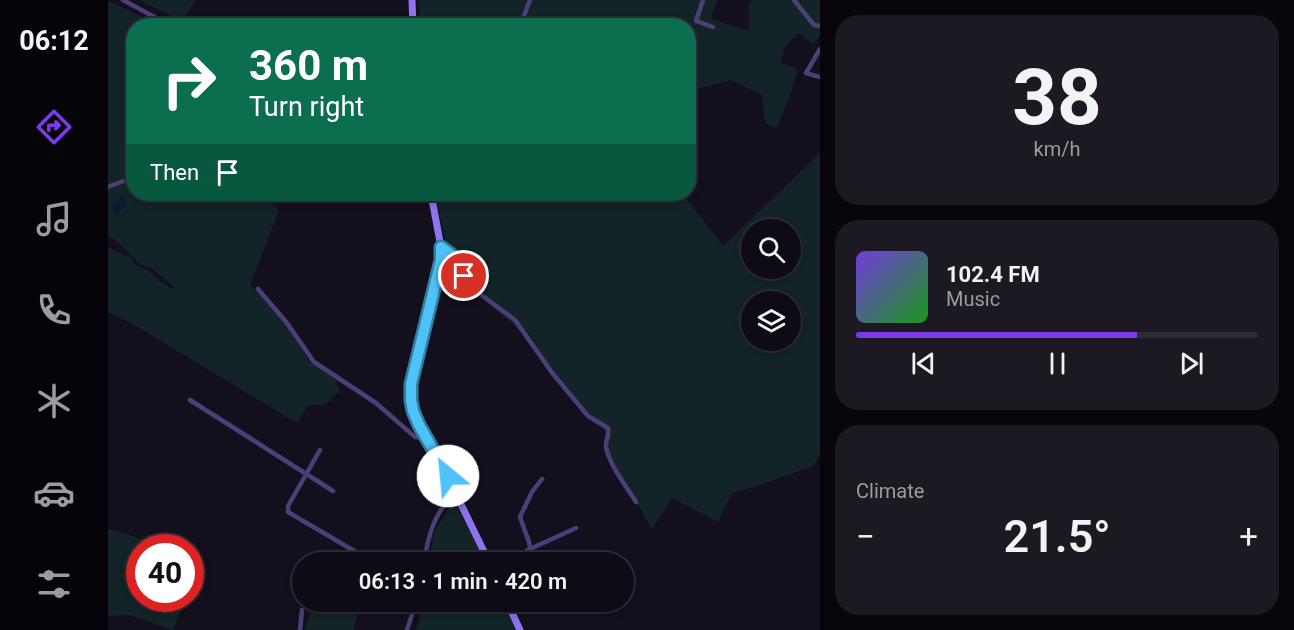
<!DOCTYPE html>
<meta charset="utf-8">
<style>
:root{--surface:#0f0b16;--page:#1d1923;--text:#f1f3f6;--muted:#9b9ba1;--line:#2f2b35;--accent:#7c3aed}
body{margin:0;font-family:Roboto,sans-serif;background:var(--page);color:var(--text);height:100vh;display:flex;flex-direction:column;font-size:22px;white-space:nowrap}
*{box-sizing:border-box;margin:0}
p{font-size:20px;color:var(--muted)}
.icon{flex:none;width:33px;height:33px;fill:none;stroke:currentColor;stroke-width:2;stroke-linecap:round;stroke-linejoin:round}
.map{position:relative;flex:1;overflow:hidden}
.side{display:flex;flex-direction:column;gap:15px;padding:15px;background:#08060c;width:474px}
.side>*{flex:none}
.guide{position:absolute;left:18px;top:18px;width:570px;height:183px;border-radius:24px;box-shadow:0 3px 9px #0003,0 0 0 2px var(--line);background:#0b6e4f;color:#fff;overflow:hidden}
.buttons{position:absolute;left:633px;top:219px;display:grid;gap:12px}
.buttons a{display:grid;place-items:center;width:60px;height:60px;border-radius:50%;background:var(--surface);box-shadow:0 3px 9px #0003,0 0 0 2px var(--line);font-size:30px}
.speed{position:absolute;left:18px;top:534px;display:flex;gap:12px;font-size:30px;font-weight:700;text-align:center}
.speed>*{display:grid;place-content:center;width:78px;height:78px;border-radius:50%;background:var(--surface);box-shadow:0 3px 9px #0003,0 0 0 2px var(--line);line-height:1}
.speed .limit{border:9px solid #d22;background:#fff;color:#111}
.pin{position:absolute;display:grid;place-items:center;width:51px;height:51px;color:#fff;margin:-26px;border:3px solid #fff;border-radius:50%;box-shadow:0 2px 6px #0007}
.me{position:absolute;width:66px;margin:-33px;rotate:332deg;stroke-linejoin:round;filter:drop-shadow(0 0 4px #0008)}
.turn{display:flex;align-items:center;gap:21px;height:126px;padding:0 24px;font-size:27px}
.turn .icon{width:78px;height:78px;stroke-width:2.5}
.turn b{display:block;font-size:42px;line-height:51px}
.then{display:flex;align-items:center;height:57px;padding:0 24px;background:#0003;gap:12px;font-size:22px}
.big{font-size:45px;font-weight:600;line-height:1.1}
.side .widget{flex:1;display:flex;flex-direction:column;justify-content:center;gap:9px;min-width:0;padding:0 21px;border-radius:24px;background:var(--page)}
.side .dial{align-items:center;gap:0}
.dial b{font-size:78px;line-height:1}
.song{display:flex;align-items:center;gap:18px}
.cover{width:72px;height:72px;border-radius:9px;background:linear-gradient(135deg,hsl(260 70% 55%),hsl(120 70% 35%))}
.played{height:6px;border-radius:3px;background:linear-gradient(90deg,var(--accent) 70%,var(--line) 70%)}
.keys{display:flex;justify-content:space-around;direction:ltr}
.heat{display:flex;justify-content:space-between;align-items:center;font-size:33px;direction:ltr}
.trip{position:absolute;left:184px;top:552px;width:342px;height:60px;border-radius:30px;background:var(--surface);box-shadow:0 3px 9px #0003,0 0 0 2px var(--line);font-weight:600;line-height:60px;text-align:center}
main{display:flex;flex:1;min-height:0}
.menu{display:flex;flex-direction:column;width:108px;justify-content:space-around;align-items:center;background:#060409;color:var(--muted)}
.menu .icon{width:42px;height:42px}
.menu .on{color:var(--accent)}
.menu b{font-size:27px;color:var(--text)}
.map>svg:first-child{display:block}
</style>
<main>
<nav class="menu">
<b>06:12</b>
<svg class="icon on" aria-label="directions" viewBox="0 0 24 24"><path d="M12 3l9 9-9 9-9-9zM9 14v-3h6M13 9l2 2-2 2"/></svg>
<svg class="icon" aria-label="music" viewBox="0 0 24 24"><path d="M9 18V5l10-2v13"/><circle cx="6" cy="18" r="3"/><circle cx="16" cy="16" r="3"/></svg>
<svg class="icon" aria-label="phone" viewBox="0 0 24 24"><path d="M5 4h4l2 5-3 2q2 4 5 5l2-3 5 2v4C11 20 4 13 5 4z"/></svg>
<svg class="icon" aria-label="climate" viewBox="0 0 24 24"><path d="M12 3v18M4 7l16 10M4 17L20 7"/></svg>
<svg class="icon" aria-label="car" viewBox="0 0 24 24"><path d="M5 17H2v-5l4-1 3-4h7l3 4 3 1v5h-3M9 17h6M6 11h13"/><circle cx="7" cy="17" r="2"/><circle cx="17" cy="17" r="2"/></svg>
<svg class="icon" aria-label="filters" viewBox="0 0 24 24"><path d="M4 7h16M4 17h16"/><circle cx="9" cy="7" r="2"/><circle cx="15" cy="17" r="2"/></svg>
</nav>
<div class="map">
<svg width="712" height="630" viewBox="0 0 712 630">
<rect width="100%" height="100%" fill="#140f1d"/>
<path fill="#122427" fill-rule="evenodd" d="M31,0H88L74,21Z
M311,0H609L603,19L641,31V6L644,0H712V35L705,44L690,33L676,48L673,63L690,69L680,102L668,128L657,123L654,95L623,80L589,89L581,94L580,26L312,25Z
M0,1L53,25L26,26V194H156L171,210L142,285L159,301L179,325L201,361L228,380L231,391L217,405H200L189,423L23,323L0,312V248L22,257L28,265L41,271L51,281L64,289L66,287C59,281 50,273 43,268C38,266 33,265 29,262C21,254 12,241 0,237Z
M712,153V455L705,466L649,486L624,493L610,522L564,498L544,529L496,445L499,433L439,370L411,329L372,297L356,280L341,256L327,194H575L615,246ZM644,230H682V268H644ZM644,302H682V340H644Z
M346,501L378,562H321L326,532Z
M0,529L22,535L50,547L32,548V598L77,599L65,630L21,615L0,616Z
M207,602H254L245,630H196Z
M317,602H397L410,630H308Z"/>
<path fill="#0f1636" d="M14,196L19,204L8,215L4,206Z"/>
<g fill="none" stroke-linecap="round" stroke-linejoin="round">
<path stroke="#4c3f77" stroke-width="4.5" d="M15,0L63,26
M595,0L588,21L605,27
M686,0L706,25L712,26
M412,26L422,0
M712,49L698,73L712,77
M0,187L26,177
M333,247L344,255L356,276L368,291L407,320L445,374L480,416L500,428C502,435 497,440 498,447C502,466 518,486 528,502
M150,289L179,323L206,362L268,403L307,437L319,438
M82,400L225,491
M212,450L180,506V512L265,562
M422,549L421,542L412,517L424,492L434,479
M316,562C321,532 326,515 347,491
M399,562L422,549L468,528
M192,630L194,610
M299,630L308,602"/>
<path stroke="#8d73ee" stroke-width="7" d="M304,0L305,26
M323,194L333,247V260L303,384L305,411L332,461L381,562
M399,602L412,630"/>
</g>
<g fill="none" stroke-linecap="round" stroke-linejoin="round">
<g stroke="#337fa1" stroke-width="15">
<path id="route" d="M340,476L311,425L305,411L303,400V384L333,260V247L344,255L356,276"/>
</g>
<use href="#route" stroke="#4fc3f7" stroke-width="10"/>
</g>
</svg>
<div class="buttons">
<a><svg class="icon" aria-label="search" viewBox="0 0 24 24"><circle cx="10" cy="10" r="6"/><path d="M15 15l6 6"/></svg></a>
<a><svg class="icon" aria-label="layers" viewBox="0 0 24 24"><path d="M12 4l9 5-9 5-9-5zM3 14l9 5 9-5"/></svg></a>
</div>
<div class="speed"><div class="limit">40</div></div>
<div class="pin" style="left:356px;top:276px;background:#d93025"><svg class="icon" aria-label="arrive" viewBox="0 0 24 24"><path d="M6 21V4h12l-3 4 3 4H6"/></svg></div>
<svg class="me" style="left:340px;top:476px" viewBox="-20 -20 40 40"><circle r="19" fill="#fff"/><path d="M0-13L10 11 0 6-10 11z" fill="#4fc3f7"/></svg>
<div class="trip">06:13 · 1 min · 420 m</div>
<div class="guide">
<div class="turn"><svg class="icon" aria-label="right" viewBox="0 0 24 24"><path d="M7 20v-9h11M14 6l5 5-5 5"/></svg><div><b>360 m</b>Turn right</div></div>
<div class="then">Then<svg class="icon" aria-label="arrive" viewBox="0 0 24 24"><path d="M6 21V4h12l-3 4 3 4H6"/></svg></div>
</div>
</div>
<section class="side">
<div class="widget dial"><b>38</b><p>km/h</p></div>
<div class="widget">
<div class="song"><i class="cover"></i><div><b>102.4 FM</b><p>Music</p></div></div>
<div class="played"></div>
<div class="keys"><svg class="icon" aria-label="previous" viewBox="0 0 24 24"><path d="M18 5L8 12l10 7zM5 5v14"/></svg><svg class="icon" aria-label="pause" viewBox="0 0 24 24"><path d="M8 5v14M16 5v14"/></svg><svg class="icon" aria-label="next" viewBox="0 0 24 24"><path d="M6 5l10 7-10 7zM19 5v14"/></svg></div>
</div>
<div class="widget"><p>Climate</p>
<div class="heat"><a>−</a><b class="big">21.5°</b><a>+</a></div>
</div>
</section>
</main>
